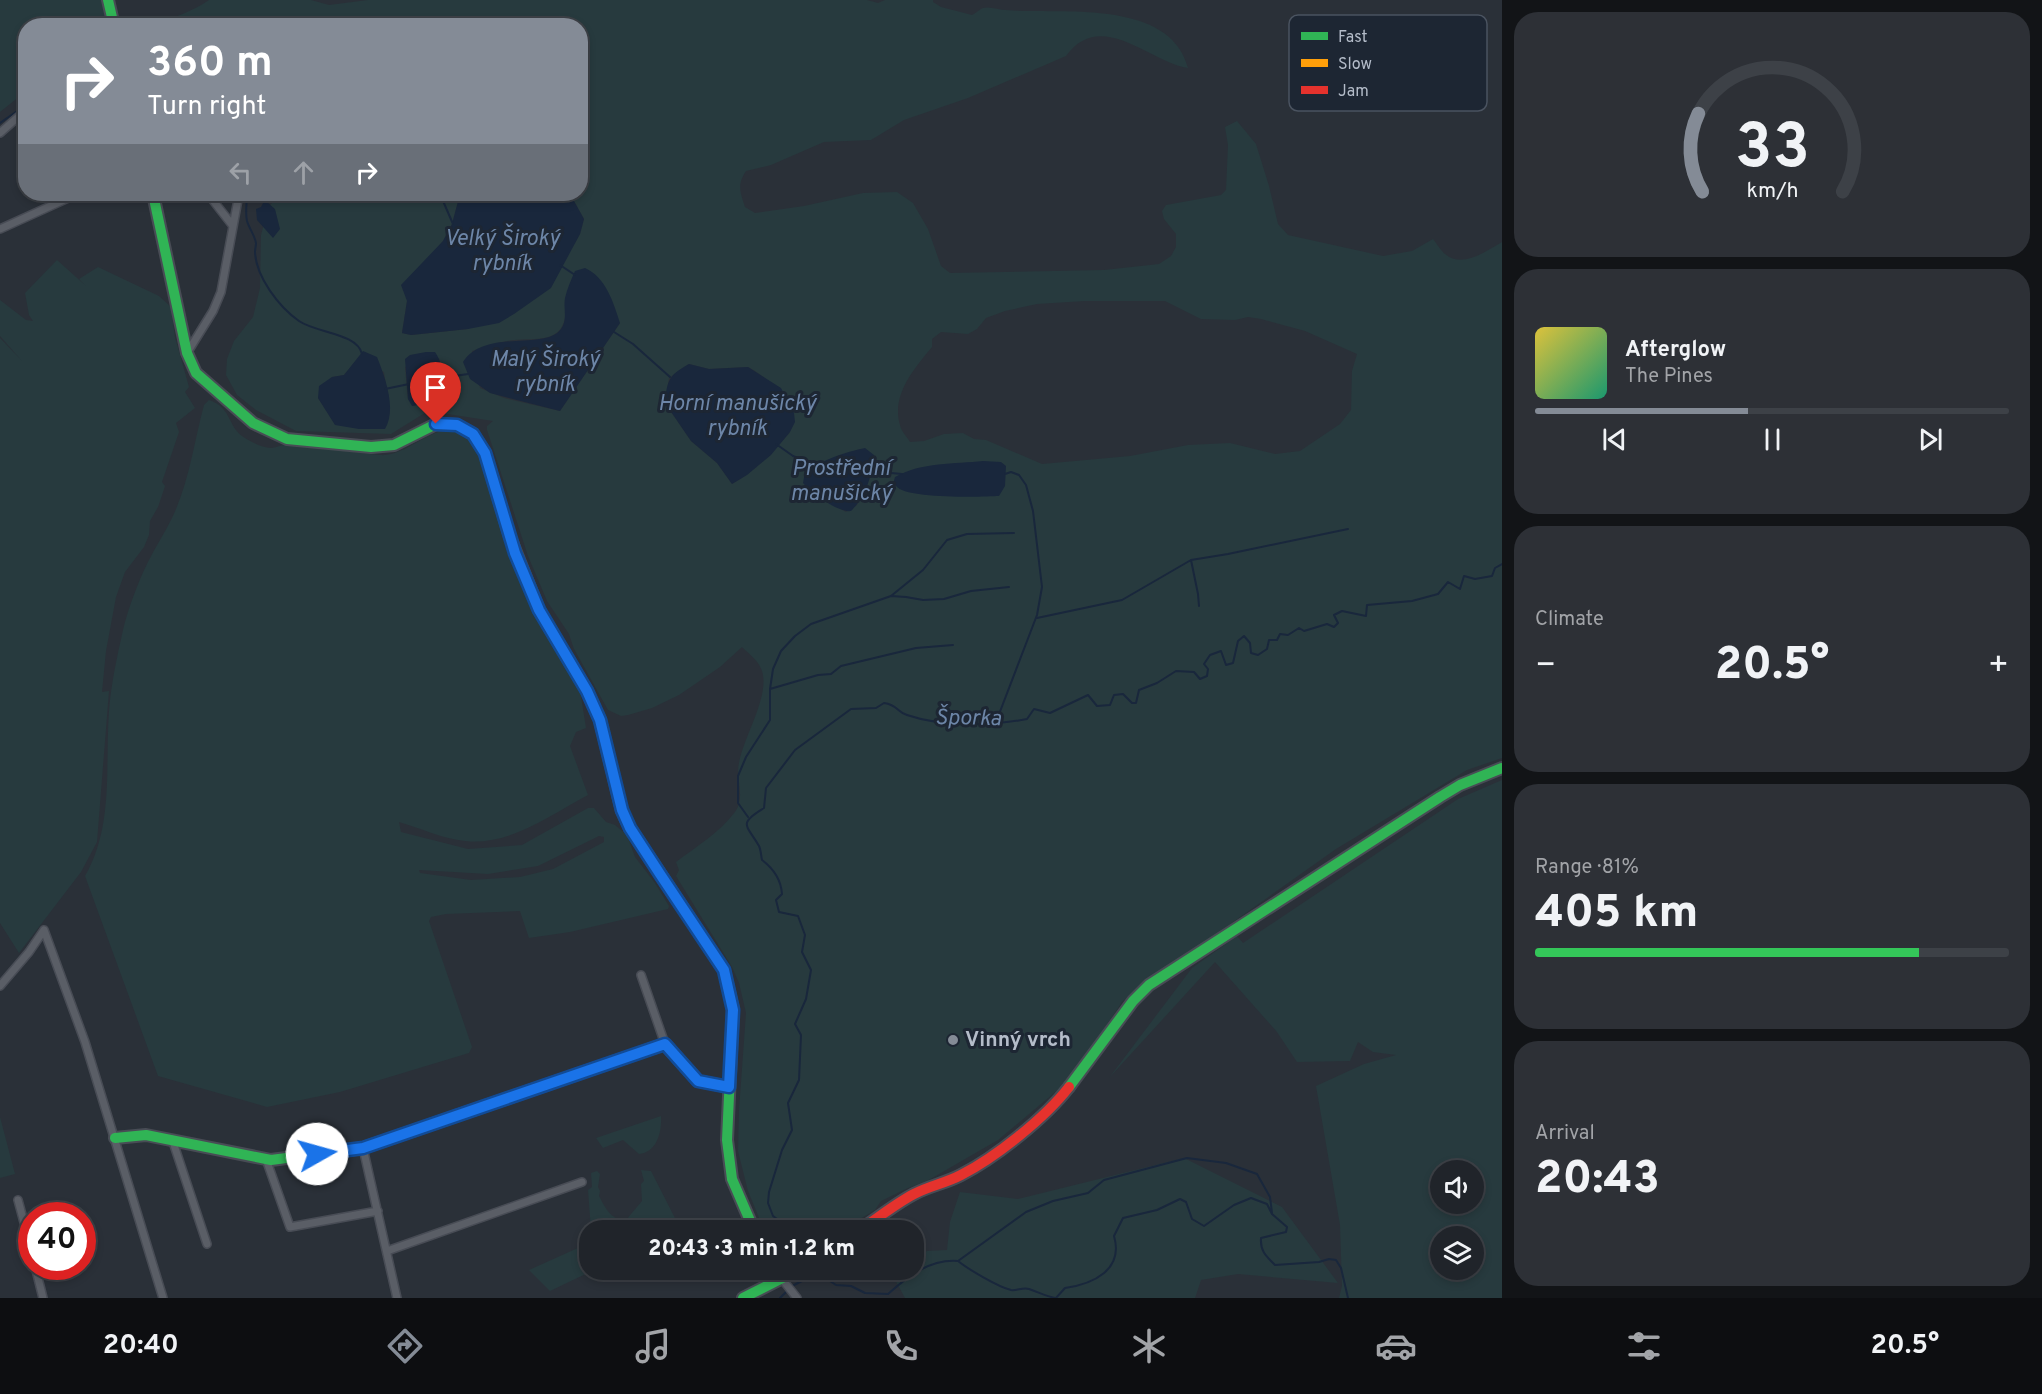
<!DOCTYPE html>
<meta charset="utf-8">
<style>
:root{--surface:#20242a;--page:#2d3036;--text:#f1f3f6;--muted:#a2a4a8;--line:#3d4147;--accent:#848b96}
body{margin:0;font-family:Overpass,sans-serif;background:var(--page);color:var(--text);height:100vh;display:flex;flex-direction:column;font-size:22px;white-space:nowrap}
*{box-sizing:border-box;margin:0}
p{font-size:20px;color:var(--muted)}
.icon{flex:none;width:33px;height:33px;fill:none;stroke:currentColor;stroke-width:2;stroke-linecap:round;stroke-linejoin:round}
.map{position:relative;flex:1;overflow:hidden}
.details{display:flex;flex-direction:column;gap:12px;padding:12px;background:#121417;width:540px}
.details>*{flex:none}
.top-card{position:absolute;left:18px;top:18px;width:570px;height:183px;border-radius:24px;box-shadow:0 3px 9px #0003,0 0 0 2px var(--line);background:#848b96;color:#fff;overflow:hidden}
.buttons{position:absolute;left:1430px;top:1160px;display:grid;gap:12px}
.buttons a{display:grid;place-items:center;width:54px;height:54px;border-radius:50%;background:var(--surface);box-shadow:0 3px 9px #0003,0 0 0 2px var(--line);font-size:30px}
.speed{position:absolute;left:18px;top:1202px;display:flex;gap:12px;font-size:30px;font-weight:700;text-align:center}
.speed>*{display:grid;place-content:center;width:78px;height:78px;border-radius:50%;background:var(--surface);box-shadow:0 3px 9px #0003,0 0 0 2px var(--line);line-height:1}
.speed .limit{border:9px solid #d22;background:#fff;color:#111}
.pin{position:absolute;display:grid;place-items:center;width:51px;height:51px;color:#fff;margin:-62px -26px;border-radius:50% 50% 50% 0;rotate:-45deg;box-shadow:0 0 6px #0007}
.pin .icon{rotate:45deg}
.me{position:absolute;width:66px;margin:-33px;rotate:83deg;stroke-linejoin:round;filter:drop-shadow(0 0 4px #0008)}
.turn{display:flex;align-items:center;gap:21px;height:126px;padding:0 30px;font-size:27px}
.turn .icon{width:78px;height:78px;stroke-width:2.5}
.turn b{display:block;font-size:42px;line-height:51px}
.lanes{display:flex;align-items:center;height:57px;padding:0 30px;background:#0003;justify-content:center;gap:30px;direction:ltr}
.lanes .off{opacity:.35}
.big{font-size:45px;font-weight:800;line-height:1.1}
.details .tile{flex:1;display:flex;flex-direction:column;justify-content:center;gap:9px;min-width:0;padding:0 21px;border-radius:24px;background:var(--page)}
.details .dial{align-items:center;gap:0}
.dial svg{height:156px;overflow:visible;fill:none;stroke:var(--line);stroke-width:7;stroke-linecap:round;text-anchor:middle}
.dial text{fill:var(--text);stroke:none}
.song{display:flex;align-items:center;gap:18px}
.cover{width:72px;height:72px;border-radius:9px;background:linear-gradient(135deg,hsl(50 70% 55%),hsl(160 70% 35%))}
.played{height:6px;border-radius:3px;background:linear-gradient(90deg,var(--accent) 45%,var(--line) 45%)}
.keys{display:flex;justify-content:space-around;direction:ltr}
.heat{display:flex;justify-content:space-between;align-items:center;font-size:33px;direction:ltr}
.charge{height:9px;border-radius:4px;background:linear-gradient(90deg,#34c759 81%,var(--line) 0)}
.trip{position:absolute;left:579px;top:1220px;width:345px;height:60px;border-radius:24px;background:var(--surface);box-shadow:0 3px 9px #0003,0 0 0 2px var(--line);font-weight:800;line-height:60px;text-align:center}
.tabs{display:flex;height:96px;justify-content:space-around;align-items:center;background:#0d0e11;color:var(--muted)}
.tabs .icon{width:42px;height:42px}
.tabs .active{color:var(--accent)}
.tabs b{font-size:27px;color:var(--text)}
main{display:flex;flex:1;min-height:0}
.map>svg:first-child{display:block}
</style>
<main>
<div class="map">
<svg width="1502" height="1298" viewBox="0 0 1502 1298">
<rect width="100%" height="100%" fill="#2a3038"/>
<path fill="#273a3e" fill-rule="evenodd" d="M0,0H104L109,25L26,26L25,92L0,112Z
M209,0H311L329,5L368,0H867L878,3L885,0H933V2L941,7L972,15C976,13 980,9 983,8C990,6 999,10 1006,10C1015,11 1024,11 1033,11C1083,12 1172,6 1188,68C1149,62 1101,8 1066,56L968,98L904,120L871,140L824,142L771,165L746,171C737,185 740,191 745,207L755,213L804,206L863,193L897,192L913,203L928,229L941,266L950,273L1104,270L1159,264L1171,256L1176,247V234L1164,219L1162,211L1166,205L1221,195L1226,190L1228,145L1225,127L1237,121L1256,144L1269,186L1278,224L1288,235L1383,256L1412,251L1433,239C1437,244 1441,251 1445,254C1463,269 1486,251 1502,242V758L1467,770L1336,849L1171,966L1149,978L1122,1002L1083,1061L1060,1088L998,1140L927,1181L908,1188L881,1201L875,1210L842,1230H764L748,1191L738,1151L739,1110L746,1013L739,983L732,967L676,876L679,870L676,862C696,847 720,832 735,812C746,797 735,778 739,763C744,736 770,696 762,671C759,661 749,654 742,647L720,667L679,695L652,708L628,715L621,716L608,710L574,649L569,634L547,601L528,556L487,430V426L493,421L428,411L391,434L296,431L256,410L237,395L226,375L227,359L234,341L253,317L260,288L261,235L269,206L281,194H460L452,224L443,241L427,260L407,301L402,333L411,335L468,329L571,249L580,234L584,219L570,194H580V26H158C175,15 193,12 209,0ZM1085,301H1165L1201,319L1235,320L1248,317L1261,319L1305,331L1357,354L1352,371L1351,410L1340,424L1300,451L1275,454L1230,443L1188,445L1130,456L1042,464L986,440L974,439L963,433L944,434L924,441L910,442C907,437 901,431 900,425C891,395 914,369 932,347V339L941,332L968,334L977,329L986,318L1005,311L1037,304ZM565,318L620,323L560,411L504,398L480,388L472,351C486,346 500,341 514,340C535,338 560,343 565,318ZM439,358L444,388L433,402L413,406L408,399L405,367ZM357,360L384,372L390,412L335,424L318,398L332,377L344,375ZM689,364L709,369L748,367L755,371L766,379L790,432C772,453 756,470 732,484L717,463L691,441L665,403L669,378ZM860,449L869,477L857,505L846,512L809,491L813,466Z
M57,260L86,286L79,279L98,267L159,296L171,307L175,337L189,387L185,392L195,408L176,423L179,432L162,482L165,486L158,507L150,521L149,535L144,547L125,572L116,597L106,651L102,692L109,691L97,842L81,872L19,953L0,923V338L22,361L0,336V300L26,320L33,321L29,315L25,293Z
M209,400C231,407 228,426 242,436C249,441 262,448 271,448C276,448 280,445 285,445C316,443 349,453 380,455C410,458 444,409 473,439C477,444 479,450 483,455L524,591L569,667L580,690L586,728L576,732L570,746L588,795C550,815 510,846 465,841C443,839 420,828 399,822L401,832L468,849L522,845L588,808H594L606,822L615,825L627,835L635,857L655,883L669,906L668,909L570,932L529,938L520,911L446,914L431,917L429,921L472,1047L469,1053L340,1092L267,1107L158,1076L85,876C114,826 105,766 109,711C111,684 117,657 123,630C128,609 138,582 148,562C155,547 165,533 172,518C189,483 194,442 204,405ZM599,836L604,837V842L553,869L520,877L471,880L420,873L419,870L488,874L538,866Z
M1502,780V1298H1339L1342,1286L1340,1225L1316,1086L1364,1064L1396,1055L1373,1052L1358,1042L1350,1061L1297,1062L1277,1032L1215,962L1109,1078L1192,968L1237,936L1243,943L1458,799ZM1440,1170H1473V1203H1440ZM1440,1236H1473V1269H1440Z
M661,1116C662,1132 657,1152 639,1154L623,1140L603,1148L596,1138Z
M0,1117L15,1174L0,1178Z
M1184,1158L1282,1207L1338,1283L1238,1274L1201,1280L1195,1298H905L892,1274L900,1269H914V1260L927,1251L947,1250L950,1222L960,1192L1018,1199Z
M641,1170L651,1171L678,1224L668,1230H591L588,1190L592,1187L591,1173L597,1171L600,1174L598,1187L600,1191L599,1196C605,1207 611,1221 626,1220L642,1201L641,1184L644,1181Z
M589,1243L590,1269H596L550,1291L529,1270Z"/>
<path fill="#19273c" d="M460,194H570L584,219L580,234L551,288L514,314L499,323L468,329L411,335L402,333L407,301L401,285L443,241L452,224Z
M267,202L275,209L280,229L273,238L257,220L256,209L261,207L263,203Z
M585,268C606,277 614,304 620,323L560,411L490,393L470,379L463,362C485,328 545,351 561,329C568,319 563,309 565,298C567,289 571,280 575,271Z
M363,351L377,357C385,377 397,409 385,429H359L335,425L318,398L319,386L332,377L344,375Z
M426,352H435C443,363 448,388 441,400L412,406L408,399L405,359L410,355Z
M689,364L709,369L748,367L781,388L794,413L795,422L790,432L771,455L747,475L732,484L717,463L691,441L665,403C667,380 669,375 689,364Z
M865,448L874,455C873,474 865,498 851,511C839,513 811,493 803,483L805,472C822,460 845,452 865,448Z
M983,461L1001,462L1006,466L1005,486L999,496C982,497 905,499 896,486C893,482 894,481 895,477C921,462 955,464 983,461Z"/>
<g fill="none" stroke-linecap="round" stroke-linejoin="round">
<path stroke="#19273c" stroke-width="2" d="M0,123L26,105
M247,194C247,202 245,213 247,221C249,228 255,236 256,243C256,246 255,249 255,252C256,277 279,307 299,321C316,333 357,333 362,354
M440,194L453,224
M560,265L575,275
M614,332L633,344L670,377
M441,378L468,374
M385,389L409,384
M776,444L793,456L819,466
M869,471L902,474
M1191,560L1198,594L1199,606
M891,596L906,597L923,600L944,599L971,591L1009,587
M1037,618L1122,600L1191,560L1228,554L1348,529
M770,689L818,675L831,674L841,666L916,648L953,645
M996,722L1037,615L1042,587L1033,511L1026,485L1019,475L1011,472L1005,474
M748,817L738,803V776L746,757L770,720V689L773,669L781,651L795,636L811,624L891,596L923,570L947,540L967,534L1014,533
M792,1230L773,1216L768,1203L769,1192L782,1150L792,1130L788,1103L799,1080L801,1035L795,1024L806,999L811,970L802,952L805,935L798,916L779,912L776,900L782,894C781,879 774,869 762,860C761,856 761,850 759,846C747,825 737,824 764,808L766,788L795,750L851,709L876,708L884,703C898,705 897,712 907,715C942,727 991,726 1027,719L1034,709L1050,713L1088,695L1097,706L1110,705L1114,695L1123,694L1132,703H1136L1139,690L1157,683L1176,671L1194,672L1200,679L1207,676L1208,669L1204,664L1210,655L1221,651L1226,665L1233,663L1238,641L1244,636L1250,643L1251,653L1258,655L1267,649L1269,640H1277L1280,634L1288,635L1299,628L1304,631L1327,624L1334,627L1338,623L1334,615L1342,611L1366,616L1367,605L1412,601L1438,594L1448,582L1460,589L1464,576L1475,579L1492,576L1495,568L1502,564
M958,1261L1026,1212L1053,1201L1088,1193L1104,1180L1187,1158L1226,1163L1257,1174L1270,1197L1272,1213
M822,1269L830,1281L836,1285L851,1286L865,1293L888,1294C908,1276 930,1259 958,1261C968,1269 998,1287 1011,1290C1017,1291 1023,1287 1029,1289C1038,1292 1046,1296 1055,1298
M780,1298L792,1286L812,1276L822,1281H829
M1056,1298L1065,1288C1093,1284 1124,1270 1114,1236L1123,1218L1157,1210L1180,1199L1186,1202L1192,1219L1204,1226L1234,1205L1251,1198L1267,1204L1272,1214L1287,1227L1286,1232L1261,1238C1260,1251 1266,1256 1275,1265L1319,1262L1329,1259L1336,1260L1341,1268L1348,1298"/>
<g stroke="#484c55" stroke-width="10">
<path id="street" d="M0,133L26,110
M208,194L233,226
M0,229L77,194
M187,353L213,311L221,292L239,194
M44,930L85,1042L163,1298
M641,975L665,1044
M0,986L29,952L44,930
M172,1139L207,1244
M363,1148L397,1298
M266,1159L290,1227L378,1211
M18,1200L32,1252
M387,1251L582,1182
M35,1266L43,1298
M782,1279L797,1298"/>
</g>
<g stroke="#484c55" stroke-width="14">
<path id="fast" d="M108,0L114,26
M153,194L187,353L196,373L253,423L287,439L371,447L394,445L436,424L457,425L473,434L485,453L510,537
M622,811L630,828L724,970L733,1009L727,1140L732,1179L754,1230
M1069,1087L1133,1001L1149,985L1440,797L1460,785L1502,768
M115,1138L146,1135L271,1160L363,1148L665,1044L698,1081L729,1087
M743,1298L800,1269"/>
</g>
<g stroke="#484c55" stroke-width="14">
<path id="slow" d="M510,537L539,610L587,691L600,720L622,811"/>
</g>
<g stroke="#484c55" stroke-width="14">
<path id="jam" d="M860,1230C878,1218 895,1204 914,1194C929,1186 946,1183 961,1175C996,1157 1045,1118 1069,1087"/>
</g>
<use href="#street" stroke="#5a5e66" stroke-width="7"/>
<use href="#fast" stroke="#30b455" stroke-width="10"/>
<use href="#slow" stroke="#ff9f0a" stroke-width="10"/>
<use href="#jam" stroke="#e5322d" stroke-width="10"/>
</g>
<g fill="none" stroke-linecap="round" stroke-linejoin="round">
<g stroke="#114b97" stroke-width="15">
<path id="route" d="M317,1154L363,1148L665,1044L698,1081L729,1087L733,1010L724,970L660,874L630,828L622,810L600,720L587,691L539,610L515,553L485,453L473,434L457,425L436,424"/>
</g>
<use href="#route" stroke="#1a73e8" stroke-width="10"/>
</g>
<circle fill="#848b96" stroke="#1d2633" stroke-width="2" cx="953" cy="1040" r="6"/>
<g text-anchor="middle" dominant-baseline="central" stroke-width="6" stroke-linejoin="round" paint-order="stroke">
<g font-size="21" font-weight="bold" fill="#b4bcc9" stroke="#1d2633" text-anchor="start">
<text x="965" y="1040">Vinný vrch</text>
</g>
<g font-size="22" font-style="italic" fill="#6d86a8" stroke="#1d2633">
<text x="502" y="239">Velký Široký<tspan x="502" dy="25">rybník</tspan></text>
<text x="545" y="360">Malý Široký<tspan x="545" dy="25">rybník</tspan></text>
<text x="737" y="404">Horní manušický<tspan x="737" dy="25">rybník</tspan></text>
<text x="841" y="469">Prostřední<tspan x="841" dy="25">manušický</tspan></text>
<text transform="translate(968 719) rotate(1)">Šporka</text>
</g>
</g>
<rect x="1289" y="15" width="198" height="96" rx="9" fill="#1d2633" stroke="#4a5360" stroke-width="1.5"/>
<rect x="1301" y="32" width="27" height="8" fill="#30b455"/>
<rect x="1301" y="59" width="27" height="8" fill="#ff9f0a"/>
<rect x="1301" y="86" width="27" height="8" fill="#e5322d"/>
<g font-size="16" fill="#b4bcc9">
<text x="1338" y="42">Fast</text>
<text x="1338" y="69">Slow</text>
<text x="1338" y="96">Jam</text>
</g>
</svg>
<div class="buttons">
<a><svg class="icon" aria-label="sound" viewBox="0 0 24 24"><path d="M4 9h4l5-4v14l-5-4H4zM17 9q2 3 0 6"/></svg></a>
<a><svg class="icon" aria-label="layers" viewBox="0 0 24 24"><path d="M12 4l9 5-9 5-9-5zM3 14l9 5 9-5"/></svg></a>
</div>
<div class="speed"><div class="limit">40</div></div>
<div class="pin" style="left:436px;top:424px;background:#d93025"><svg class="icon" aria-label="arrive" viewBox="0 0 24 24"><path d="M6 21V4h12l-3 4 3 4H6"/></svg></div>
<svg class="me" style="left:317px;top:1154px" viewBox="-20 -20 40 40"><circle r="19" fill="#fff"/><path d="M0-13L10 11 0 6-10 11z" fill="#1a73e8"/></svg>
<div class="trip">20:43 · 3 min · 1.2 km</div>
<div class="top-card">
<div class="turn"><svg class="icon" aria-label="right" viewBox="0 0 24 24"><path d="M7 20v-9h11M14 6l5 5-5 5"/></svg><div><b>360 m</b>Turn right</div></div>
<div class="lanes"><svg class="icon off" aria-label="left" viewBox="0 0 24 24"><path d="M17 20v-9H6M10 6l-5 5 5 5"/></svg><svg class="icon off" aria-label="ahead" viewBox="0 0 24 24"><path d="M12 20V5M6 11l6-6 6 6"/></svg><svg class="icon" aria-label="right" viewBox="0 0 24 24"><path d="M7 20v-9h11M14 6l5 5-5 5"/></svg></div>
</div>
</div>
<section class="details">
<div class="tile dial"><svg viewBox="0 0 100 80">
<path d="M14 69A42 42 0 1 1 86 69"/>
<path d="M14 69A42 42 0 0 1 12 29" stroke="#848b96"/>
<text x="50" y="56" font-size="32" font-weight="700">33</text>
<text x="50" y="72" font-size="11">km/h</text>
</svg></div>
<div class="tile">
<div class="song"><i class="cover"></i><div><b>Afterglow</b><p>The Pines</p></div></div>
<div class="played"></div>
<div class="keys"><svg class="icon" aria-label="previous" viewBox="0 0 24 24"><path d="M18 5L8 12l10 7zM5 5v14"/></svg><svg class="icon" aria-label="pause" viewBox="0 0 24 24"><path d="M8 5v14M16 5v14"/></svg><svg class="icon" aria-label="next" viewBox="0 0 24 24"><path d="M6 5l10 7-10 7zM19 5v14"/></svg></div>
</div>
<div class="tile"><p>Climate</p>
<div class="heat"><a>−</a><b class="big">20.5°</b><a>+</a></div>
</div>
<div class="tile"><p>Range · 81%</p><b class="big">405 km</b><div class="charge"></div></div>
<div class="tile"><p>Arrival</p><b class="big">20:43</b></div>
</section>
</main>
<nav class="tabs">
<b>20:40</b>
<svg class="icon active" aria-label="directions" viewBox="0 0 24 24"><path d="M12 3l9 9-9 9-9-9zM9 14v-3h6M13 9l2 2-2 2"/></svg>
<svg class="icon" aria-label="music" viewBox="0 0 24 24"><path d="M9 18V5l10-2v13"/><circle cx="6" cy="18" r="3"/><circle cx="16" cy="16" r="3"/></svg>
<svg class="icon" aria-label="phone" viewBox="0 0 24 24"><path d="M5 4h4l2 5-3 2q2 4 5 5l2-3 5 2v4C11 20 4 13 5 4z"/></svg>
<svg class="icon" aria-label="climate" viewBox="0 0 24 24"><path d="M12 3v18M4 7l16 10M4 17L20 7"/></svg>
<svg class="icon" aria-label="car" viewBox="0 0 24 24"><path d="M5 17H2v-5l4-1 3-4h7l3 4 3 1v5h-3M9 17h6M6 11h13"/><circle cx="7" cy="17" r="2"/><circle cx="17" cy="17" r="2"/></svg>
<svg class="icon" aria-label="filters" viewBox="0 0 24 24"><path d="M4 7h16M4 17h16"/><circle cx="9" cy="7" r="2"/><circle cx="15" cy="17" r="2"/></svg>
<b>20.5°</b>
</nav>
